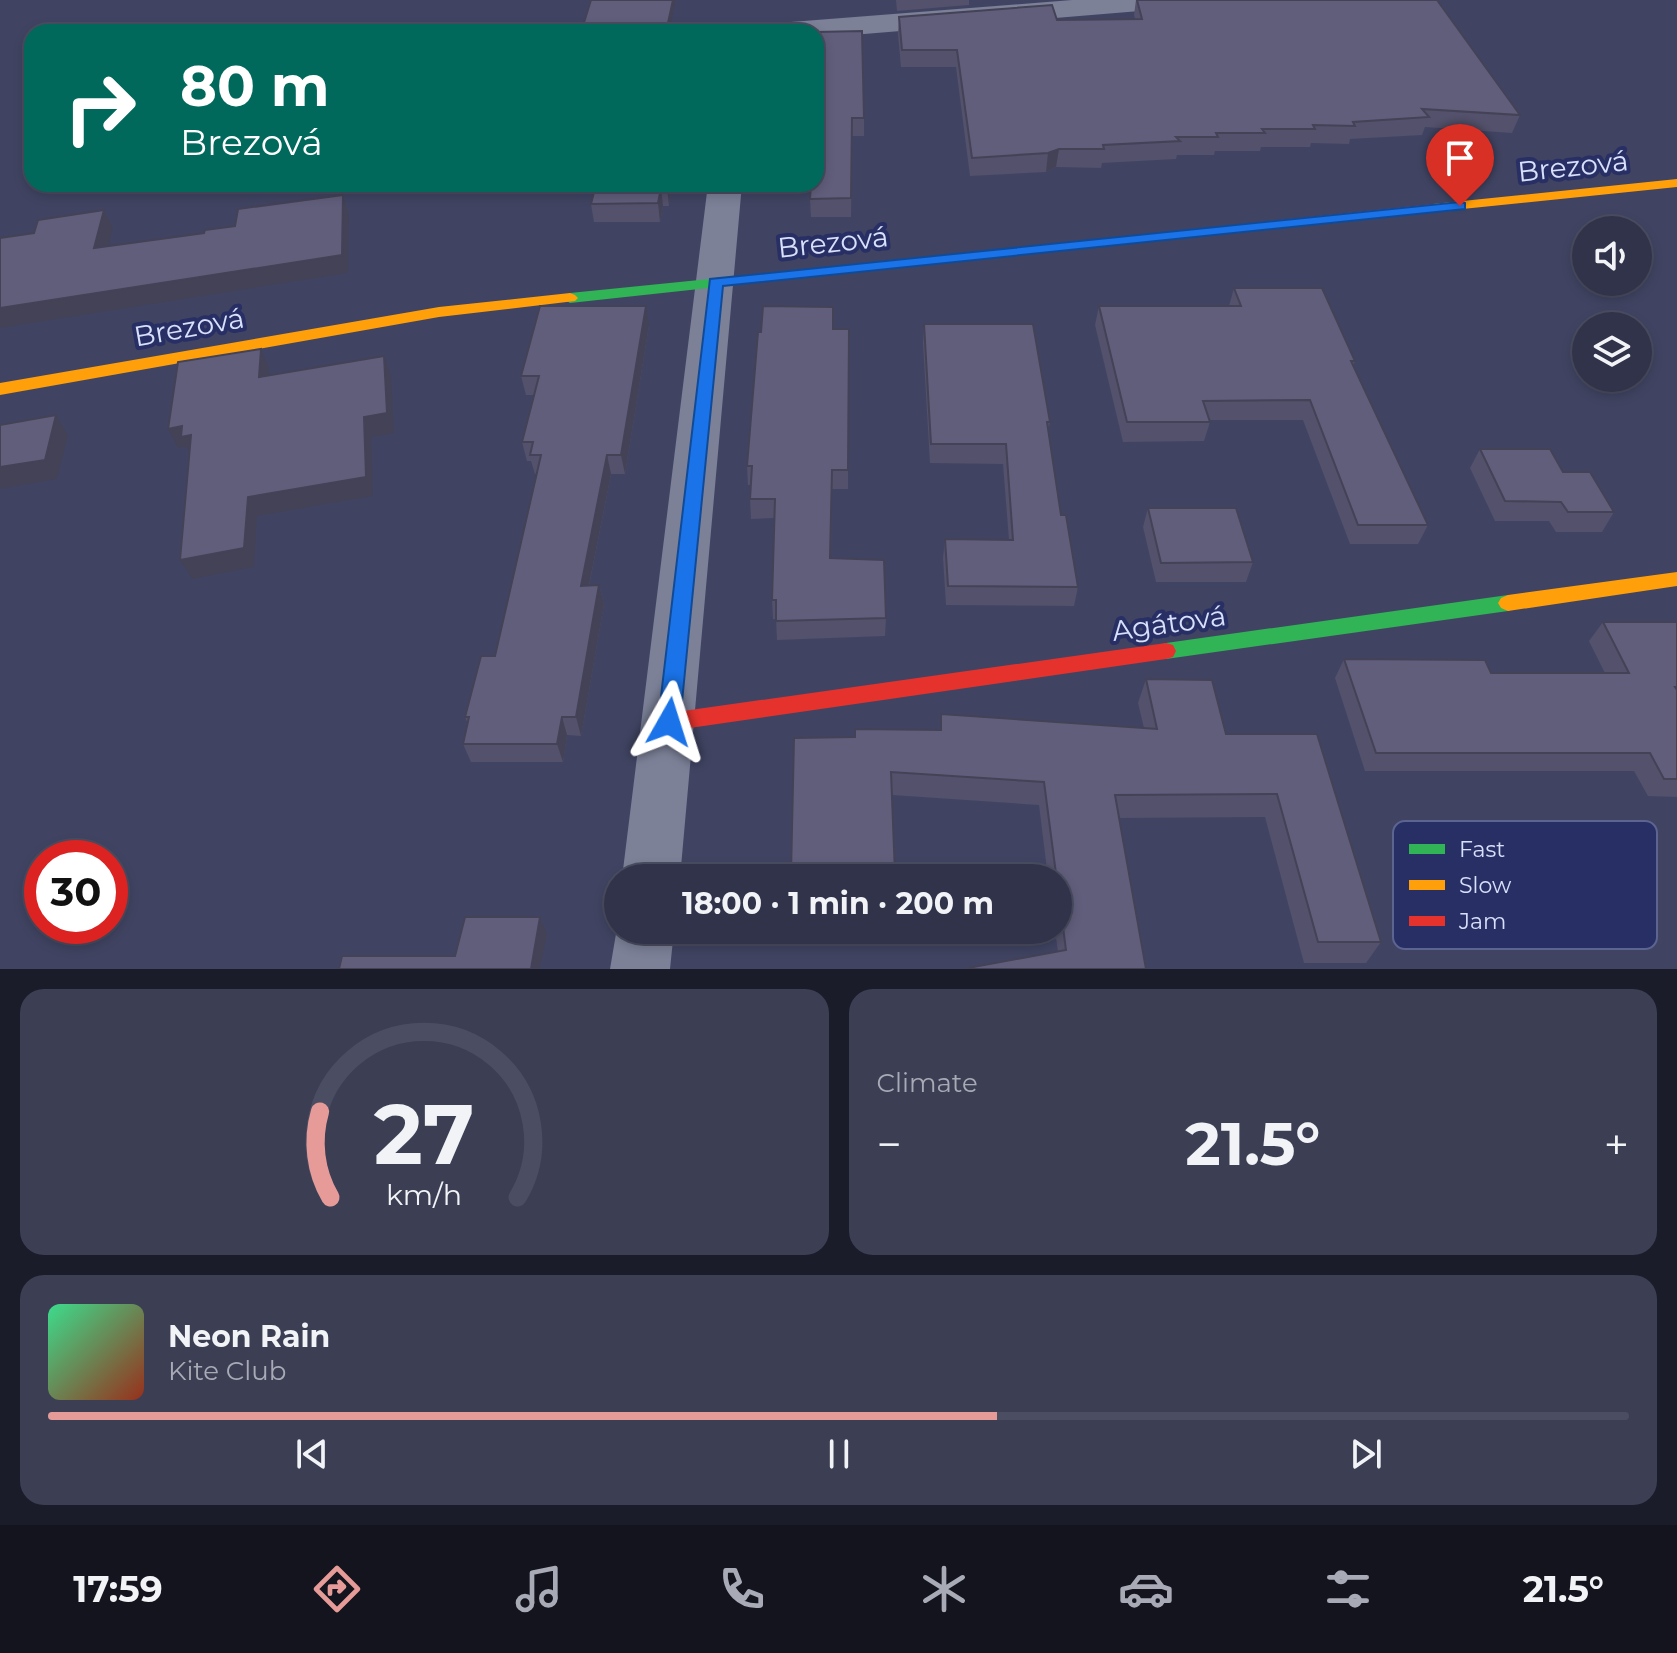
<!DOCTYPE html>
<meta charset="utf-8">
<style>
:root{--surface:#30334a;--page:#3c3f54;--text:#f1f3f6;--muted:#a8aab5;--line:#4b4e62;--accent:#e69b98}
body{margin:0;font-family:Montserrat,sans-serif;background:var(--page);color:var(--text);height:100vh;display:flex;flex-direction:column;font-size:30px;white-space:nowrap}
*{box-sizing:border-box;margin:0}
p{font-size:26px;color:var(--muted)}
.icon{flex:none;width:44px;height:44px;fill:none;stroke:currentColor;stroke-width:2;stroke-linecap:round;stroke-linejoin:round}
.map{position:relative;height:969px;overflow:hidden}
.details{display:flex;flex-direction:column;gap:20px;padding:20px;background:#1a1c29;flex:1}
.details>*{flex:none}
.hud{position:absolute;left:24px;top:24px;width:800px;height:168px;border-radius:24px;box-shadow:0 4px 12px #0003,0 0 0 2px var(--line);background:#00695c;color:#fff;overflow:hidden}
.controls{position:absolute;left:1572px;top:216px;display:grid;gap:16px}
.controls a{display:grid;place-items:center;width:80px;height:80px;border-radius:50%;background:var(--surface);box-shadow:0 4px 12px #0003,0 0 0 2px var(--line);font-size:40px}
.speed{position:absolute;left:24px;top:840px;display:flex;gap:16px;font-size:40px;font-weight:700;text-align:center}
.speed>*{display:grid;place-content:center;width:104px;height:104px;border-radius:50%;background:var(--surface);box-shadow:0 4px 12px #0003,0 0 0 2px var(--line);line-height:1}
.speed .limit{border:12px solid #d22;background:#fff;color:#111}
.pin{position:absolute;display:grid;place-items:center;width:68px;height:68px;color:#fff;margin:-82px -34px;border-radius:50% 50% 50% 0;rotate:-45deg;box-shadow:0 0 8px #0007}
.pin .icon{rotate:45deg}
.me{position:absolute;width:88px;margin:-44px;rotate:6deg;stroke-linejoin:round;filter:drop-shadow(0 0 6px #0008)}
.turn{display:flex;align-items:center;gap:28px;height:168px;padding:0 24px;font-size:36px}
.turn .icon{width:104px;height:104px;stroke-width:2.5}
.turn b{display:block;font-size:56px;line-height:68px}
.big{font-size:60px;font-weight:700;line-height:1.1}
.details .widget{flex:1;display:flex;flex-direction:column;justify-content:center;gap:12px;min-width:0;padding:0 28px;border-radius:24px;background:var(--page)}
.details .dial{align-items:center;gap:0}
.dial svg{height:208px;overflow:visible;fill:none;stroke:var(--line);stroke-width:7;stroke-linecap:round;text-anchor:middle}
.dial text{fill:var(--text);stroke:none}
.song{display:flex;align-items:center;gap:24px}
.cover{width:96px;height:96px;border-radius:12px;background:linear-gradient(135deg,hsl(150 70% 55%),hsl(10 70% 35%))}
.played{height:8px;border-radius:4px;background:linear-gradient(90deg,var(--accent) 60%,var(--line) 60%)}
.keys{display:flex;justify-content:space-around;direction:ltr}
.heat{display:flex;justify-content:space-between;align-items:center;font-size:44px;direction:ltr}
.details .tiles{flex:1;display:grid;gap:20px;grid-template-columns:1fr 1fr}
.widget:last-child{grid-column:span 2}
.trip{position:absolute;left:604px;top:864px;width:468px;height:80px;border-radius:40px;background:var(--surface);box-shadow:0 4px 12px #0003,0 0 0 2px var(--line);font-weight:700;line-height:80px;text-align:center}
.tab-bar{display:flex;height:128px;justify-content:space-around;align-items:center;background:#13141e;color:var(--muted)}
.tab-bar .icon{width:56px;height:56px}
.tab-bar .active{color:var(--accent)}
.tab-bar b{font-size:36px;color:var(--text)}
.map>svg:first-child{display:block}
</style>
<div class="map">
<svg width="1677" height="969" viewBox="0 0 1677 969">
<rect width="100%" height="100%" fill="#404462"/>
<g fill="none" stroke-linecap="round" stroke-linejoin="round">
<path fill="#7c8198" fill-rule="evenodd" d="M1072,0H1190L1186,6L1176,8L816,38V32H764L768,26L778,23Z
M708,184H742L680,878H622Z
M618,922V930H674L670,969H610Z"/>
<path fill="#30b455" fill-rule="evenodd" d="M917,258L922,259V265L570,303L562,298L570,293Z
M1508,595L1515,598L1518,603L1515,608L1508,611L1166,659L1159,657L1156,651L1159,645L1166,643Z"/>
<path fill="#ff9f0a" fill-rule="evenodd" d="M1677,179V187L1433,212L1426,208L1433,204Z
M570,293L575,295L578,298L575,301L439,317L0,395V383L439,307Z
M1677,572V586L1508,611L1501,608L1498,603L1501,598L1508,595Z"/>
<path fill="#e5322d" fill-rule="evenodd" d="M1433,204L1438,205V211L917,266L910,262L917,258Z
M1166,643L1173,645L1176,651L1173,657L1166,659L669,731L661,728L658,722L661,716L669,713Z"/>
</g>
<path fill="#53516b" d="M896,0H969V5L897,11Z
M1136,0H1437L1520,115L1512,133L1425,127L1422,135L1350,139L1349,144L1311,143L1310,147H1261L1260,151H1215L1214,155H1177L1176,159L1102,163L1101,168L1056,167L1046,172L970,176L956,67H901L898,34L899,17L1057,20L1135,19L1134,15Z
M816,66L864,118V136H852L851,217H811L810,199Z
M672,184L669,206H663L660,222H594L591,204Z
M1234,288L1355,361L1353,366L1428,525L1418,544H1350L1303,420H1209L1210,422L1204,441L1123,442L1095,325L1099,306H1229Z
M924,324L1050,422L1048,432L1061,515L1078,587L1074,606L946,605L943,558L945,539L1009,540L1003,464L930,463L923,343Z
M649,325L625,474H611L589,586L599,585L604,604L581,736L567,735L563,762H471L463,744L468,724L465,717L495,656L537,474H535L531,461H527L522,442L534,395H526L521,376Z
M1480,449L1563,472L1614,512L1602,532H1556L1549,521H1495L1470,468Z
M747,466L848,470V489H832L831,558L886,618L885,636L777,640L776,619H773L772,600L774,518L751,519L750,499L751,485H748Z
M1148,508L1253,562L1246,582H1156L1143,527Z
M1603,622H1677V797L1648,796L1634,771H1365L1335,678L1344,659L1491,673H1605L1589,641Z
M1146,679L1226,734H1317L1381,942L1366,963H1304L1265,817L1119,818L1146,969L1058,952L1055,930H1058V878H1048L1039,805L892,795L895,878H792L794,738L855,737L940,730L941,714L1144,728L1138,703Z"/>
<path fill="#444257" d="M673,0H676L669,32H666Z
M1059,149L1056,167L1046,172L1048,153Z
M667,184H672L669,206L667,187Z
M661,188L663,206L660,222L658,203Z
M343,195L349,213L348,273L0,328V308Z
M104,210L113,228L104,266L94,248Z
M646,306L649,325L625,474L621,455Z
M261,349L269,368L267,396L259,377Z
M384,356L391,375L394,433L371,437L373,496L257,516L254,567L192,579L180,560L248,497L364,417Z
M56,415L68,435L57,479L0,489V467Z
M182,426L191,435V456L187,447L178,448L168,429Z
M607,455L611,474L585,605L581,586Z
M599,585L604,604L581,736L576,717Z
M562,717L567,735L563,762L557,744Z
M540,917L547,934L540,969H531Z"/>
<path fill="#615e7c" stroke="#444257" stroke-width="2" d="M591,0H673L666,32H581Z
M1137,0H1437L1520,115L1422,109L1429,117L1353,122L1355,126L1313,125L1315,129H1262L1265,133H1216L1218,137H1176L1180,141L1103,145L1104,149H1059L1048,153L972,158L957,50H902L899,17L1052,5L1057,20L1142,19Z
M862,31L864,118H852L851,198L810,199L811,184H816V66L817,32Z
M596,184H667V187L661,188L658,203L591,204Z
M343,195L342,255L0,308V238L34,233L38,220L104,210L94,248L204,233L205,230L235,226L238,209Z
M1234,288H1322L1355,361H1351L1428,525H1358L1310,400L1203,401L1210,422H1127L1099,306H1241Z
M540,306H646L621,455H607L581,586L599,585L576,717H562L557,744H463L469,717H465L481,656H495L541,455H530L533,442H522L539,376H521Z
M763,306L833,307V329H849L848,470H832L830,558L884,560L886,618L776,621V600H772L775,499H750L752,466H747L758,332H761Z
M924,324H1033L1050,422H1047L1061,515H1066L1078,587L948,586L945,539L1013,540L1006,444H931Z
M261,349L259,377L384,356L387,413L364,417L366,477L248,497L244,548L180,560L191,435L181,437L182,426L168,429L178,362Z
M56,415L45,460L0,467V425Z
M1480,449H1550L1563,472H1590L1614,512H1568L1561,502L1505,501Z
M1148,508H1236L1253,562L1161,563Z
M1603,622H1677V687H1675L1677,690V779H1664L1650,753H1376L1344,659L1485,660L1491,673H1629Z
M1146,679L1212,680L1226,734H1317L1381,942H1318L1277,794L1115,795L1146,969H968V968L1066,950L1044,782L891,772L895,874H791L794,738L855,737V729L941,730V714L1157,729Z
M465,917H540L531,969H339L342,956H455Z"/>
<path fill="#1a73e8" stroke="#114b97" stroke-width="2" d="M1460,202L1465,203V209L723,286L680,722L677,729H662L658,722L710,279Z"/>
<g text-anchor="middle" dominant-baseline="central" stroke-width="8" stroke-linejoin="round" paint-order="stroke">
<g font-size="28" fill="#d9e0fb" stroke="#272f65">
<text transform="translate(1573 166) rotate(-6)">Brezová</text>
<text transform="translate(833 242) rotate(-6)">Brezová</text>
<text transform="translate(189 327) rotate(-10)">Brezová</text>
<text transform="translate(1169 623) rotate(-8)">Agátová</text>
</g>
</g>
<rect x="1393" y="821" width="264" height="128" rx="12" fill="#272f65" stroke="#5c6492" stroke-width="2"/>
<rect x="1409" y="844" width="36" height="10" fill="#30b455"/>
<rect x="1409" y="880" width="36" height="10" fill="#ff9f0a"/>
<rect x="1409" y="916" width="36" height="10" fill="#e5322d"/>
<g font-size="22" fill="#d9e0fb">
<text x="1459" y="857">Fast</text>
<text x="1459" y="893">Slow</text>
<text x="1459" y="929">Jam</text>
</g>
</svg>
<div class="controls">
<a><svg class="icon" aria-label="sound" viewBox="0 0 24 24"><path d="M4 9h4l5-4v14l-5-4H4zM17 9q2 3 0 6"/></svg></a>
<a><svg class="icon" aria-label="layers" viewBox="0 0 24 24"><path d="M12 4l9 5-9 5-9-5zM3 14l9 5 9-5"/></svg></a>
</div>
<div class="speed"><div class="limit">30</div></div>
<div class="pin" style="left:1460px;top:206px;background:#d93025"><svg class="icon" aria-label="arrive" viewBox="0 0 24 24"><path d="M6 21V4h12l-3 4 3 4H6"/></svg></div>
<svg class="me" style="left:669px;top:722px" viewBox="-20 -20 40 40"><path d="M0-17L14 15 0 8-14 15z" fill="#1a73e8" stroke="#fff" stroke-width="4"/></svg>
<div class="trip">18:00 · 1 min · 200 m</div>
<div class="hud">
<div class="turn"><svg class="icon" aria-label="right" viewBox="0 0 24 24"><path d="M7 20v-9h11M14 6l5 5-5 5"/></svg><div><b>80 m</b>Brezová</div></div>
</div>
</div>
<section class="details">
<div class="tiles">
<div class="widget dial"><svg viewBox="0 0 100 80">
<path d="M14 69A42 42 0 1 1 86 69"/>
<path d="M14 69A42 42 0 0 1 10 36" stroke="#e69b98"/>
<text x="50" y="56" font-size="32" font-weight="700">27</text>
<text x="50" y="72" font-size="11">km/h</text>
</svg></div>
<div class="widget"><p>Climate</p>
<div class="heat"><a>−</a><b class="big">21.5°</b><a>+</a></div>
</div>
<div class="widget">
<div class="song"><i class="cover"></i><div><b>Neon Rain</b><p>Kite Club</p></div></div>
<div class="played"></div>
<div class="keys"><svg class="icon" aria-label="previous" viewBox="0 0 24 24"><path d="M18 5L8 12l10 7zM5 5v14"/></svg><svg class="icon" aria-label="pause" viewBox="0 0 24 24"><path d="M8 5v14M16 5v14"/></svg><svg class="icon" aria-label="next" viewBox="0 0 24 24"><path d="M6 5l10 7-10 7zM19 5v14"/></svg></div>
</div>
</div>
</section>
<nav class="tab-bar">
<b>17:59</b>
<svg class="icon active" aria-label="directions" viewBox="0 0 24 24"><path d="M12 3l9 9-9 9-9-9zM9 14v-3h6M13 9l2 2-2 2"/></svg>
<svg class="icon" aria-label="music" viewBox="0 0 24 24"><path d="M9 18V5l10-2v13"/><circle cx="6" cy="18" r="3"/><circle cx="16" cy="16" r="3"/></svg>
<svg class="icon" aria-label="phone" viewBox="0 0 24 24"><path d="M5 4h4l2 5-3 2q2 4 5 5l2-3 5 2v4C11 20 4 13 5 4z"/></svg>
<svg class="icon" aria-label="climate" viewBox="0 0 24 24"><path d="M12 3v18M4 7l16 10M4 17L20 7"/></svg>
<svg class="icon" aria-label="car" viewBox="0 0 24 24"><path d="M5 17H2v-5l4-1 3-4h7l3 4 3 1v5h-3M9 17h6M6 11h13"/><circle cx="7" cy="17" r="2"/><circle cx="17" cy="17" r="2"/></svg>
<svg class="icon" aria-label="filters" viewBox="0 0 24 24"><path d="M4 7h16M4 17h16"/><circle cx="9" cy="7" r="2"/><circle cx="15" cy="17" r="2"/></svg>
<b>21.5°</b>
</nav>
